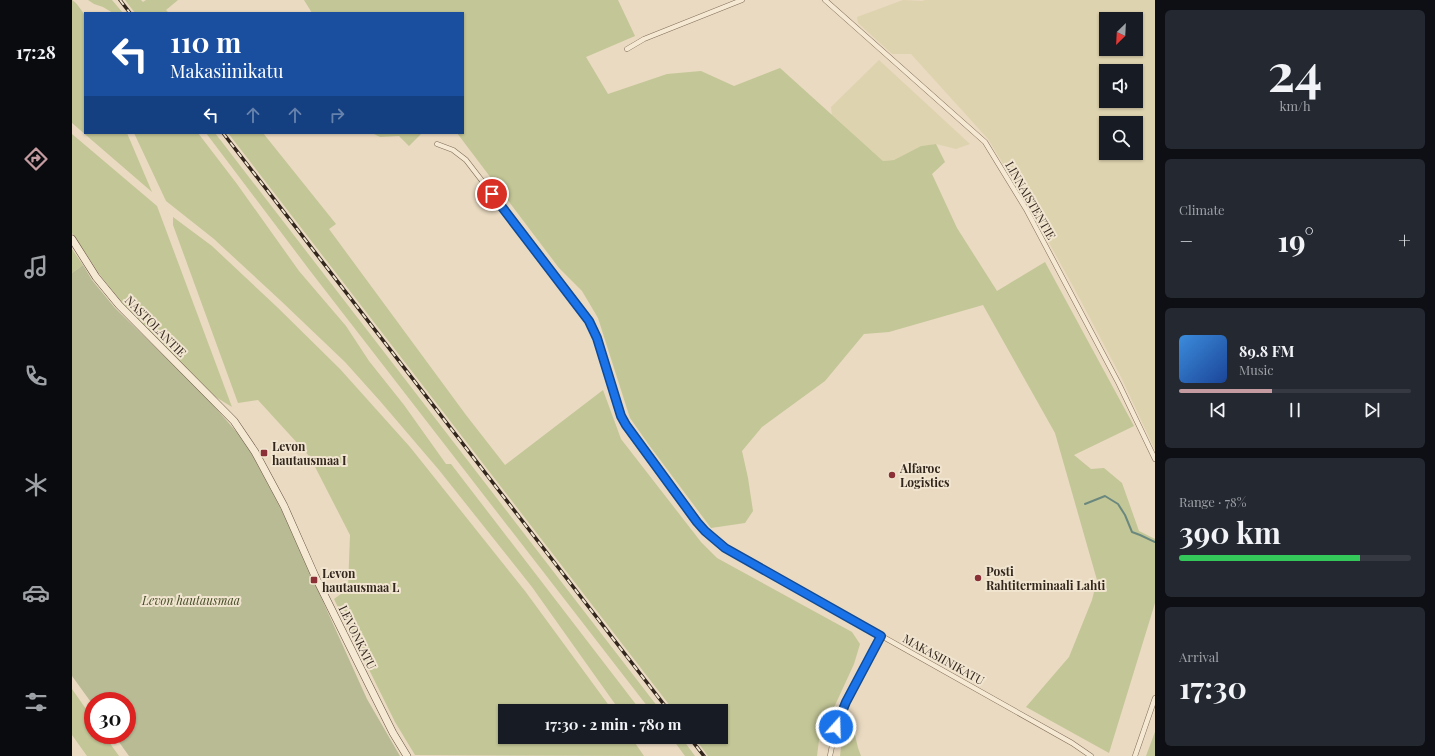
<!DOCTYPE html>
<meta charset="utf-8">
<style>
:root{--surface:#171b24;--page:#242831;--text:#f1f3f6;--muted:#9ea1a6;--line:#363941;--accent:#c39ba0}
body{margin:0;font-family:"Playfair Display",serif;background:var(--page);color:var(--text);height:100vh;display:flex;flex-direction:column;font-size:15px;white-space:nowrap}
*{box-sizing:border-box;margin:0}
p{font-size:13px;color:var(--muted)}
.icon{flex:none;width:22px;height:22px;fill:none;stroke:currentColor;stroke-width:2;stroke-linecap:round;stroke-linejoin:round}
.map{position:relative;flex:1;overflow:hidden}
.panel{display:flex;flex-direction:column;gap:10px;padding:10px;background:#0d0f14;width:280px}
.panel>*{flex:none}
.top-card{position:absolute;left:12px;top:12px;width:380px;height:122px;border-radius:0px;box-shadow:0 1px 3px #0004;background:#1a4fa0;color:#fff;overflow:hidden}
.needle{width:26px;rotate:204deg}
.tools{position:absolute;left:1027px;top:12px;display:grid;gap:8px}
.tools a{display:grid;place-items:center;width:44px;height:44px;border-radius:0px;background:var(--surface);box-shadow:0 1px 3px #0004;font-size:20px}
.speed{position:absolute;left:12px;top:692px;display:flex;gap:8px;font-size:20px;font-weight:700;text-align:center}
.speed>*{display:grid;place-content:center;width:52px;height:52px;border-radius:50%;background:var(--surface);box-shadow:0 1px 3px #0004;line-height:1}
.speed .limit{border:6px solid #d22;background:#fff;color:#111}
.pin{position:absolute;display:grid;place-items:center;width:34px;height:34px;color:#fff;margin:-17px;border:2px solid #fff;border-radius:50%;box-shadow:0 1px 4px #0007}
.me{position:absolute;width:44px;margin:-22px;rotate:20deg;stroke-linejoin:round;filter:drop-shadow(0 0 3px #0008)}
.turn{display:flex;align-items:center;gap:14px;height:84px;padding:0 20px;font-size:18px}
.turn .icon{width:52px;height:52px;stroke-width:2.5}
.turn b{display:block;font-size:28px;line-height:34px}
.lanes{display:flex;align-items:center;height:38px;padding:0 20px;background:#0003;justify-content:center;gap:20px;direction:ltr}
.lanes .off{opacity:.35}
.big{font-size:30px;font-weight:700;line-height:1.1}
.panel .widget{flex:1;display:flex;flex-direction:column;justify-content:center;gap:6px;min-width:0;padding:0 14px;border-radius:6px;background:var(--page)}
.panel .dial{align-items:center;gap:0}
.dial b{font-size:52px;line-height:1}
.song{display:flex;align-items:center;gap:12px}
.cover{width:48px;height:48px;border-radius:6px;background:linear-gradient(135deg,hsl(210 70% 55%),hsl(220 70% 35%))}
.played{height:4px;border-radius:2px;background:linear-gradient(90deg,var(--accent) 40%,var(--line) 40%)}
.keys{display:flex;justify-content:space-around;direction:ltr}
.heat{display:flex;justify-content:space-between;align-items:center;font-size:22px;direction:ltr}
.charge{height:6px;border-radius:3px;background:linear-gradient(90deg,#34c759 78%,var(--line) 0)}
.trip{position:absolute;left:426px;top:704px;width:230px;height:40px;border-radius:0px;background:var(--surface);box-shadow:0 1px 3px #0004;font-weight:700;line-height:40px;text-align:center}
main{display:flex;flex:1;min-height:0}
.menu{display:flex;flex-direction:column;width:72px;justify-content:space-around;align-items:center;background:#090b0e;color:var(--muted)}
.menu .icon{width:28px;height:28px}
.menu .active{color:var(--accent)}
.menu b{font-size:18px;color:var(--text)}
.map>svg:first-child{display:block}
</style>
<main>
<nav class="menu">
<b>17:28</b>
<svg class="icon active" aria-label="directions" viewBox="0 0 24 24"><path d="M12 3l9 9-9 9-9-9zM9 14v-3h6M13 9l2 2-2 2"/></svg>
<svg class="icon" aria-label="music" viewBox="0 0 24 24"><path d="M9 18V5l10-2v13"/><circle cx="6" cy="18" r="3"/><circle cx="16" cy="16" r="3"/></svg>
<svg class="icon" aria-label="phone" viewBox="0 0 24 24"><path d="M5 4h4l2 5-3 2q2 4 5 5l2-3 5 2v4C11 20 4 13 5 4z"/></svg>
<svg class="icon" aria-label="climate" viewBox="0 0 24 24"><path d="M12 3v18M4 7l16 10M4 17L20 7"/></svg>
<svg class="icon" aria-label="car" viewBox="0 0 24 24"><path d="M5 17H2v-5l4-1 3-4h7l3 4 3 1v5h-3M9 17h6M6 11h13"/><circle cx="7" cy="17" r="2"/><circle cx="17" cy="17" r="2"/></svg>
<svg class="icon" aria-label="filters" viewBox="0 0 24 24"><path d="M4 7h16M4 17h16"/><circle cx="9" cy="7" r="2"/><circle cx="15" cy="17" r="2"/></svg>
</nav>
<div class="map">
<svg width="1083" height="756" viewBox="0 0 1083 756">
<rect width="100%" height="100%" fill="#e9dac1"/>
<path fill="#ded3af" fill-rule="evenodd" d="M831,0L850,1L853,0H1083V450L1049,377L1001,286L957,207L916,139L839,54H820L786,23L785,17ZM1034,19H1064V49H1034ZM1034,71H1064V101H1034ZM1034,123H1064V153H1034Z
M807,60L898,144L884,149L864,144L849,146L822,160L811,161L760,115L759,107Z"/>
<path fill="#c3c696" d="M0,0L4,3L13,15V133H55L80,192L0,123Z
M16,0H40L51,13H41L31,7L22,4Z
M53,0H69L71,2L74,0H106L94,10L97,13H63Z
M232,0H546L563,36L514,57L536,94L595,74L629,71L662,86L708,68L811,161L822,160L849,146L864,144L873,162L860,174L885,228L925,291L973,262L1062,426L1002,455L1019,469L1032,468L1050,483L1067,531L1083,539V603L1037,753L954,707L997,657L1020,600L1025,580L983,433L911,305L817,332L792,334L753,381L690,427L670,451L676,478L681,511L673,523L639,528L577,445L558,418L526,318L510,291L487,268L385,133H391V13H240Z
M62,133H126L165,184L227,271L274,326L297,361L332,405L374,464H379L569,711H548L460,587L367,470L308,401L273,362L208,300L142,239L94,201Z
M134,133H143L589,711H579L239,272Z
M156,133H191L264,224L257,229L394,415L433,465L531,390L549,439L629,542L645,558L780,632L788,644L782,664L747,740L745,756H636L622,737H649V711H602Z
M300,133H350L337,146L327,136L308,137Z
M0,134L85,206L160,407L142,396L50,303L28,275L0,233Z
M101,217L140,246L204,306L268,369L338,447L453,591L541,711H433V737H559L572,756L343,755L323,722L262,599L276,589L278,535L238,457L186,400L166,403L101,225Z
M0,249L11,265L0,273Z
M0,689L21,719V735H32L47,756H15L0,735Z
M778,713L786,748L789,756H768L770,739Z
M1083,732V756H1074Z
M599,737H609L623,756H613Z"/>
<path fill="#b9bb95" d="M11,265L20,280L43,308L134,397L169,437L179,452L210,511L295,699L328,756H57L42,735H55V701H21V705L0,676V273Z"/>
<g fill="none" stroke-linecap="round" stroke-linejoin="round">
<path stroke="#6b887f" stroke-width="2" d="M1013,504L1033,496L1046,504L1053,515L1060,532L1068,535L1083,542"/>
<g stroke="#816c5a" stroke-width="5.5">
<path id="street" d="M753,0L913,142L954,209L1047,384L1083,459
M555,49L572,39L670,0
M365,144L381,150L394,160L511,312L521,329L525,338L545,401L554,425L633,531L653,548L1000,743L1019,756
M758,756C765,712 788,675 809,636
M1063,756L1083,698"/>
</g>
<g stroke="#624e3e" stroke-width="8">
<path id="secondary" d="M0,239L24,277L47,305L162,421L183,452L212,506L243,576L297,685L321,733L335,756"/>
</g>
<use href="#street" stroke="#f5e9d3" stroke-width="4.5"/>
<use href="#secondary" stroke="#f5e9d3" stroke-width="7"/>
<g stroke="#32261d" stroke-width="3.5">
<path id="rail" d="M48,0L58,13
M151,133L597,711
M617,737L632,756"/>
</g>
<use href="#rail" stroke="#f1e5d0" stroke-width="2" stroke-dasharray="6" stroke-linecap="butt"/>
</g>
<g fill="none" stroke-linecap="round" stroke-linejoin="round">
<g stroke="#114b97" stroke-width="10">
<path id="route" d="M420,194L517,321L525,338L549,416L554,425L625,522L633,531L653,548L809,636L774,702L764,727"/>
</g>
<use href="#route" stroke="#1a73e8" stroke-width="7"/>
</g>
<g fill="#8a3036" stroke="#f1e5d0" stroke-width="1.5">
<rect x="188" y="449" width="8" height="8" rx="2"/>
<circle cx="820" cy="475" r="4"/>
<circle cx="906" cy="578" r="4"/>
<rect x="238" y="576" width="8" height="8" rx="2"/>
</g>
<g text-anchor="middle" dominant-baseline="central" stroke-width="4" stroke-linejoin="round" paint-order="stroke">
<g font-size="12" fill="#32261d" stroke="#f1e5d0">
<text transform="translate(959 200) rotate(60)">LINNAISTENTIE</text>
<text transform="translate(84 326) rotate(45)">NASTOLANTIE</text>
<text transform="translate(286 637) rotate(64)">LEVONKATU</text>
<text transform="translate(872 659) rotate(29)">MAKASIINIKATU</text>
</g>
<g font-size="12" font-weight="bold" fill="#32261d" stroke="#f1e5d0" text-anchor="start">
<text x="200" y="446">Levon<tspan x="200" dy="14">hautausmaa I</tspan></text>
<text x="828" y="468">Alfaroc<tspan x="828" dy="14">Logistics</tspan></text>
<text x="914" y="571">Posti<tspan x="914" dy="14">Rahtiterminaali Lahti</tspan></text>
<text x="250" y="573">Levon<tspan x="250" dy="14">hautausmaa L</tspan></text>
</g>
<g font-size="12" font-style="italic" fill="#454c26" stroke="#f1e5d0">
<text x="119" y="600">Levon hautausmaa</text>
</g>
</g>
</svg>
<div class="tools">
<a><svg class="needle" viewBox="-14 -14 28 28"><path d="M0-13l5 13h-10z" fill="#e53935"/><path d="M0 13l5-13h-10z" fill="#9ea1a6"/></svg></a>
<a><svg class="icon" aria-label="sound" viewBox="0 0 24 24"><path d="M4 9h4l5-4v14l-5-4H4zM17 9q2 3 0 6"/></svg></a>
<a><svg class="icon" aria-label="search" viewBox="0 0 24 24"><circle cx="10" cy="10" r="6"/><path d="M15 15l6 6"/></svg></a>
</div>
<div class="speed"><div class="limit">30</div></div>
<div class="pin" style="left:420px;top:194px;background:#d93025"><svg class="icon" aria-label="arrive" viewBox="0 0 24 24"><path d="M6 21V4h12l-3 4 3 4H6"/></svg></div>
<svg class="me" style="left:764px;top:727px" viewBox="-20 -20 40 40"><circle r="17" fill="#1a73e8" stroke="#fff" stroke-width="3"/><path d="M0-11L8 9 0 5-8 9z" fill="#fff"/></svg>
<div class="trip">17:30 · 2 min · 780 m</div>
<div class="top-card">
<div class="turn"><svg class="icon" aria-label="left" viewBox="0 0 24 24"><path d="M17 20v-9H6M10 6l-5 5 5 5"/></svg><div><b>110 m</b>Makasiinikatu</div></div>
<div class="lanes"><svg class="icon" aria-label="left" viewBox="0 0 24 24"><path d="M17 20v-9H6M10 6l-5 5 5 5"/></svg><svg class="icon off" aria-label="ahead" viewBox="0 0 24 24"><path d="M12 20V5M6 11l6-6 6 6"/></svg><svg class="icon off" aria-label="ahead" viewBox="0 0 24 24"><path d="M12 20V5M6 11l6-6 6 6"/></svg><svg class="icon off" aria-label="right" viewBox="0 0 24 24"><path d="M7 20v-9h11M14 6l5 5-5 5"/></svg></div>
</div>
</div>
<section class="panel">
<div class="widget dial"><b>24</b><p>km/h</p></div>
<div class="widget"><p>Climate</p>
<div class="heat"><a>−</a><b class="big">19°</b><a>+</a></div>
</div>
<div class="widget">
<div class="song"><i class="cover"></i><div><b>89.8 FM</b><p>Music</p></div></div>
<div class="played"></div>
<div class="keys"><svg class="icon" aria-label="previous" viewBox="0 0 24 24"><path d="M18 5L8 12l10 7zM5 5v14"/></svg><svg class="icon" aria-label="pause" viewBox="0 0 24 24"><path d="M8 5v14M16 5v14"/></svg><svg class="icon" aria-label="next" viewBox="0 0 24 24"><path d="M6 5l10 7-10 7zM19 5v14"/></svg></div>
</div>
<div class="widget"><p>Range · 78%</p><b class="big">390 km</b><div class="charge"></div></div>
<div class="widget"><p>Arrival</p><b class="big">17:30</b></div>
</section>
</main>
